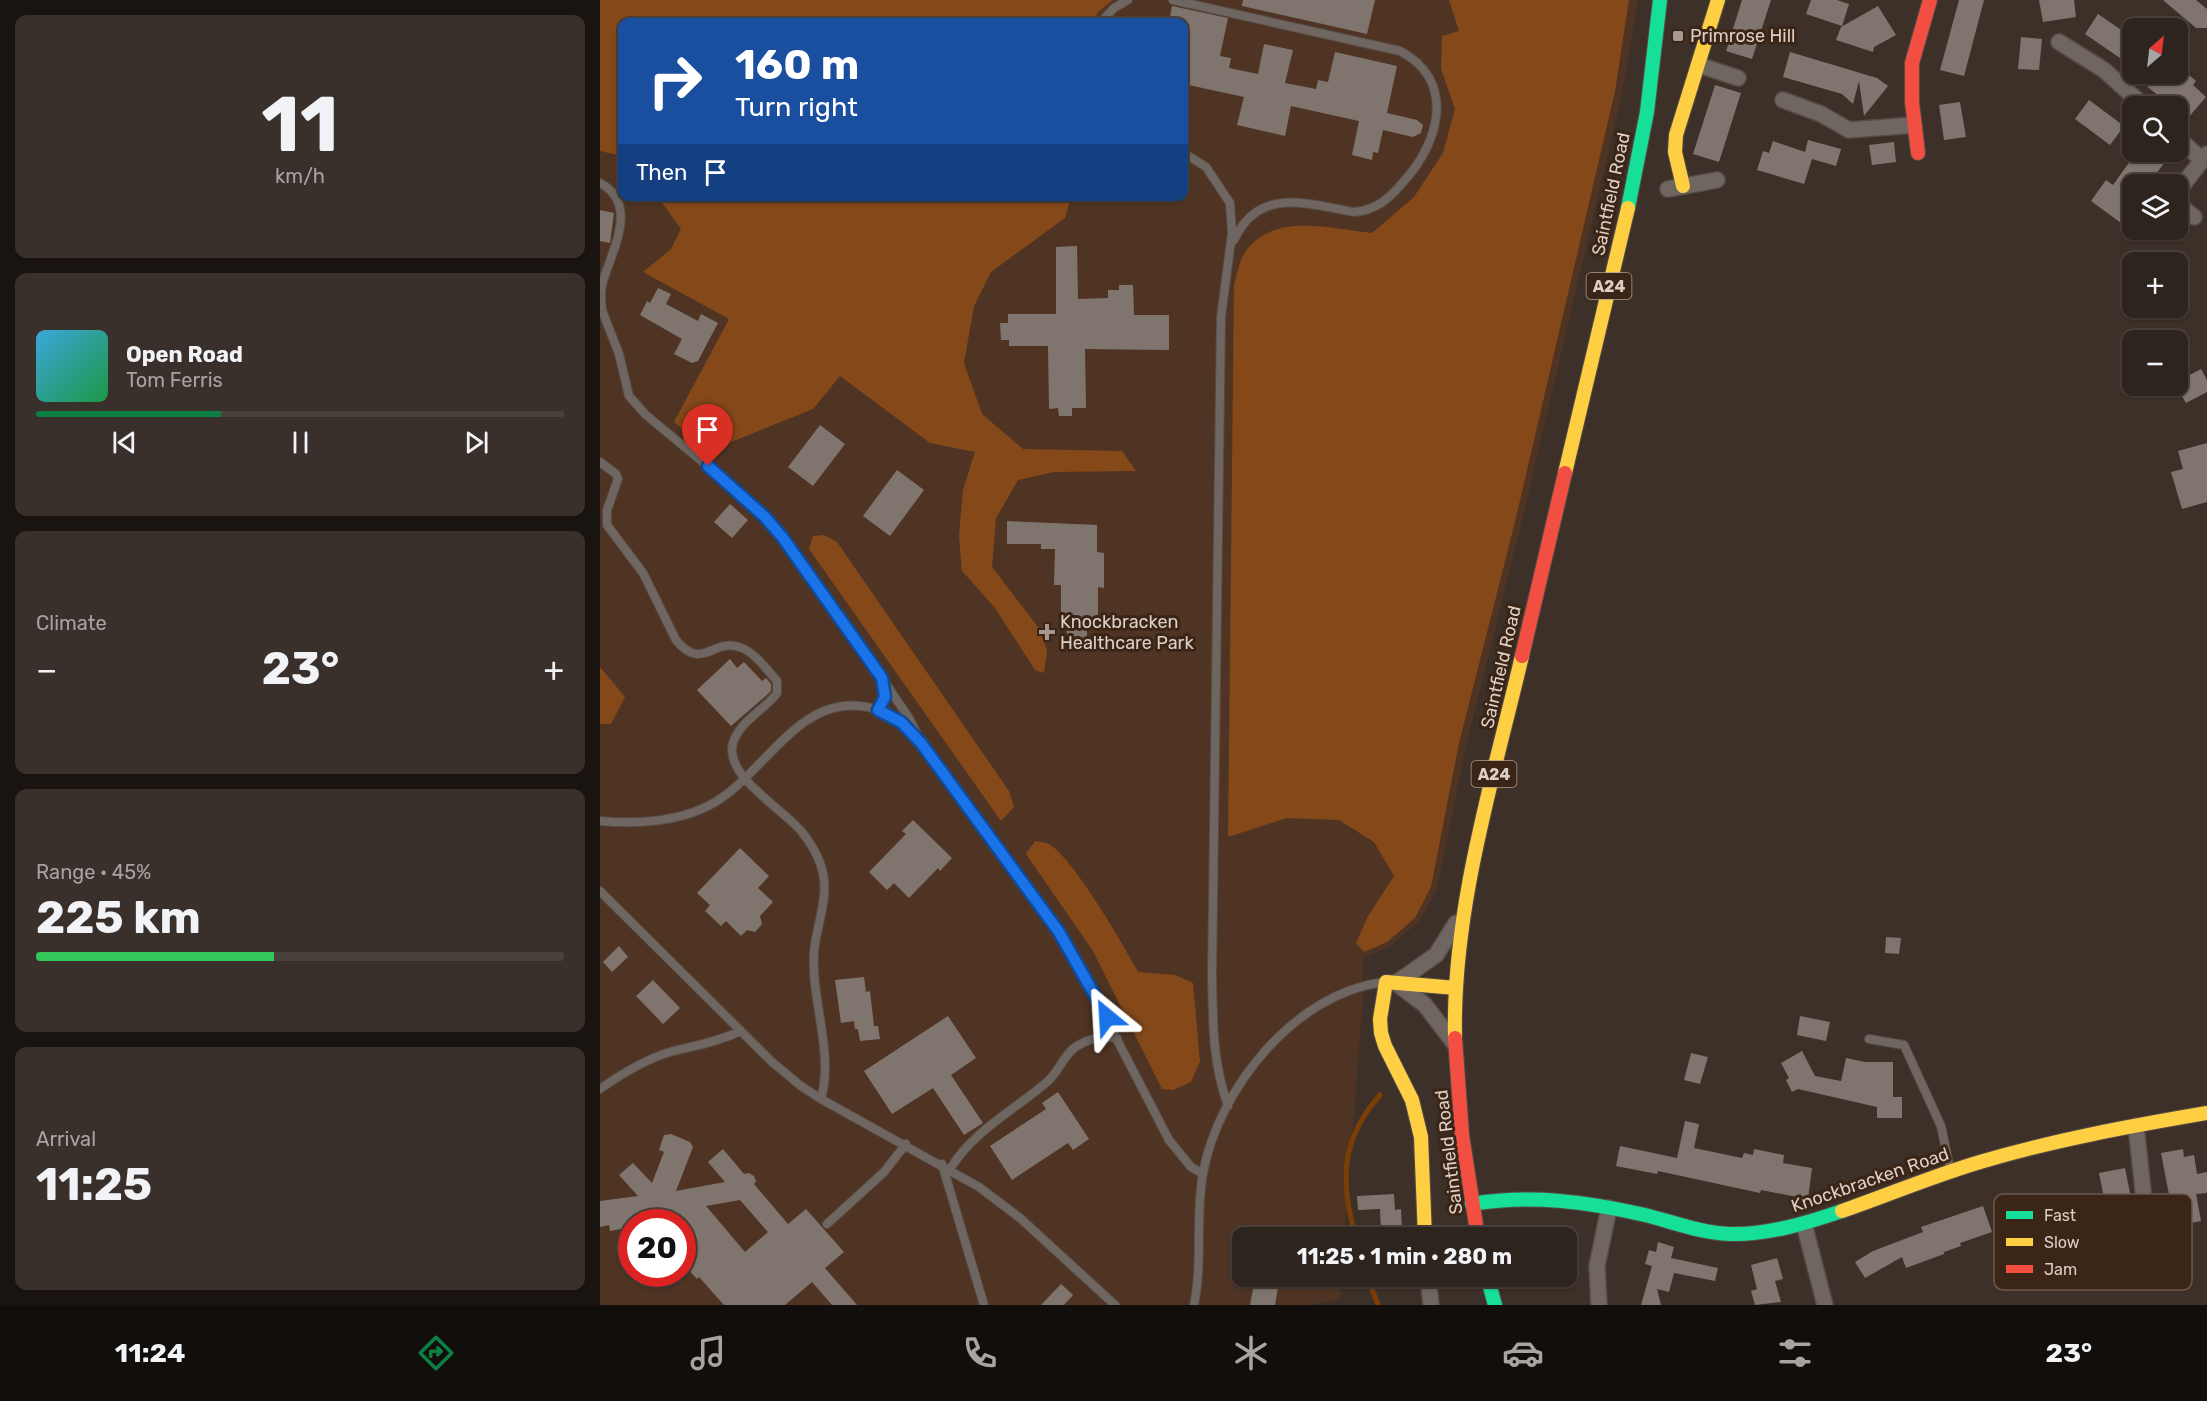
<!DOCTYPE html>
<meta charset="utf-8">
<style>
:root{--surface:#2e241e;--page:#3a302b;--text:#f1f3f6;--muted:#a7a4a4;--line:#49413c;--accent:#0b8043}
body{margin:0;font-family:Rubik,sans-serif;background:var(--page);color:var(--text);height:100vh;display:flex;flex-direction:column;font-size:22px;white-space:nowrap}
*{box-sizing:border-box;margin:0}
p{font-size:20px;color:var(--muted)}
.icon{flex:none;width:33px;height:33px;fill:none;stroke:currentColor;stroke-width:2;stroke-linecap:round;stroke-linejoin:round}
.map{position:relative;flex:1;overflow:hidden}
.details{display:flex;flex-direction:column;gap:15px;padding:15px;background:#191410;width:600px}
.details>*{flex:none}
.hud{position:absolute;left:18px;top:18px;width:570px;height:183px;border-radius:12px;box-shadow:0 2px 4px #0004,0 0 0 2px var(--line);background:#1a4fa0;color:#fff;overflow:hidden}
.needle{width:39px;rotate:28deg}
.fabs{position:absolute;left:1522px;top:18px;display:grid;gap:12px}
.fabs a{display:grid;place-items:center;width:66px;height:66px;border-radius:12px;background:var(--surface);box-shadow:0 2px 4px #0004,0 0 0 2px var(--line);font-size:30px}
.speed{position:absolute;left:18px;top:1209px;display:flex;gap:12px;font-size:30px;font-weight:700;text-align:center}
.speed>*{display:grid;place-content:center;width:78px;height:78px;border-radius:50%;background:var(--surface);box-shadow:0 2px 4px #0004,0 0 0 2px var(--line);line-height:1}
.speed .limit{border:9px solid #d22;background:#fff;color:#111}
.pin{position:absolute;display:grid;place-items:center;width:51px;height:51px;color:#fff;margin:-62px -26px;border-radius:50% 50% 50% 0;rotate:-45deg;box-shadow:0 0 6px #0007}
.pin .icon{rotate:45deg}
.me{position:absolute;width:66px;margin:-33px;rotate:333deg;stroke-linejoin:round;filter:drop-shadow(0 0 4px #0008)}
.turn{display:flex;align-items:center;gap:21px;height:126px;padding:0 18px;font-size:27px}
.turn .icon{width:78px;height:78px;stroke-width:2.5}
.turn b{display:block;font-size:42px;line-height:51px}
.then{display:flex;align-items:center;height:57px;padding:0 18px;background:#0003;gap:12px;font-size:22px}
.big{font-size:45px;font-weight:700;line-height:1.1}
.details .card{flex:1;display:flex;flex-direction:column;justify-content:center;gap:9px;min-width:0;padding:0 21px;border-radius:12px;background:var(--page)}
.details .dial{align-items:center;gap:0}
.dial b{font-size:78px;line-height:1}
.song{display:flex;align-items:center;gap:18px}
.cover{width:72px;height:72px;border-radius:9px;background:linear-gradient(135deg,hsl(200 70% 55%),hsl(140 70% 35%))}
.played{height:6px;border-radius:3px;background:linear-gradient(90deg,var(--accent) 35%,var(--line) 35%)}
.keys{display:flex;justify-content:space-around;direction:ltr}
.heat{display:flex;justify-content:space-between;align-items:center;font-size:33px;direction:ltr}
.charge{height:9px;border-radius:4px;background:linear-gradient(90deg,#34c759 45%,var(--line) 0)}
.trip{position:absolute;left:632px;top:1227px;width:345px;height:60px;border-radius:12px;background:var(--surface);box-shadow:0 2px 4px #0004,0 0 0 2px var(--line);font-weight:700;line-height:60px;text-align:center}
.tabs{display:flex;height:96px;justify-content:space-around;align-items:center;background:#120e0c;color:var(--muted)}
.tabs .icon{width:42px;height:42px}
.tabs .current{color:var(--accent)}
.tabs b{font-size:27px;color:var(--text)}
main{display:flex;flex:1;min-height:0}
.map>svg:first-child{display:block}
</style>
<main>
<section class="details">
<div class="card dial"><b>11</b><p>km/h</p></div>
<div class="card">
<div class="song"><i class="cover"></i><div><b>Open Road</b><p>Tom Ferris</p></div></div>
<div class="played"></div>
<div class="keys"><svg class="icon" aria-label="previous" viewBox="0 0 24 24"><path d="M18 5L8 12l10 7zM5 5v14"/></svg><svg class="icon" aria-label="pause" viewBox="0 0 24 24"><path d="M8 5v14M16 5v14"/></svg><svg class="icon" aria-label="next" viewBox="0 0 24 24"><path d="M6 5l10 7-10 7zM19 5v14"/></svg></div>
</div>
<div class="card"><p>Climate</p>
<div class="heat"><a>−</a><b class="big">23°</b><a>+</a></div>
</div>
<div class="card"><p>Range · 45%</p><b class="big">225 km</b><div class="charge"></div></div>
<div class="card"><p>Arrival</p><b class="big">11:25</b></div>
</section>
<div class="map">
<svg width="1607" height="1305" viewBox="0 0 1607 1305">
<rect width="100%" height="100%" fill="#3d3028"/>
<path fill="#4f3423" fill-rule="evenodd" d="M0,0H1038L1022,94L922,521L867,743L837,889L819,922L790,946L763,959L762,1012L744,1237L642,1238V1276L741,1277L740,1299L711,1305H0ZM22,22H584V196H22ZM32,1222H82V1274H32Z"/>
<path fill="#854919" d="M0,0H513L498,12L494,22H22V156L0,151Z
M849,0H1029L1015,91L915,522L859,743L831,887L815,918L787,942L764,952L756,943L768,916L794,876L774,842L739,820L687,818L628,837L634,285C637,275 639,262 644,254C671,211 730,229 772,233L814,197L843,153L855,109L841,69L842,36L859,31Z
M58,197H471L465,218L391,272L374,306L364,363L382,414L423,449L522,451L536,471L454,472L418,480L396,518L392,567L438,627L447,650L444,673L435,670L395,608L362,571L359,536L363,490L375,452L330,443L240,376L213,409L109,451L74,422L129,319L43,272L71,249L81,229Z
M224,535L237,542L409,791L414,807L401,821L209,549L213,536Z
M0,667L25,697L11,724H0Z
M435,841C439,842 445,842 449,844C472,857 524,945 538,972L575,975L593,983L600,1061L591,1082L573,1090L562,1089L493,951L426,854Z"/>
<g fill="none" stroke-linecap="round" stroke-linejoin="round">
<path stroke="#7b3f05" stroke-width="5" d="M756,1238C740,1182 740,1140 780,1095
M767,1276L778,1305"/>
</g>
<path fill="#80756e" fill-rule="evenodd" d="M643,0H775L767,34L642,6Z
M1142,0H1171L1152,59L1126,51Z
M1211,0H1237L1249,4L1242,26L1206,14Z
M1359,0H1384L1364,76L1340,70Z
M1439,0H1474L1476,17L1443,22Z
M1563,0H1596L1607,9V28H1596Z
M572,6L628,18L620,56L631,58L629,68L658,74L664,44L693,50L685,83L716,89L718,80L728,82L735,52L797,66L787,113L817,120L823,125L821,133L813,137L783,130L778,153L773,152L772,160L752,155L759,121L691,106L685,136L637,125L644,97L584,84V22H569Z
M1278,6L1296,35L1274,47L1273,52L1236,40L1241,27Z
M1498,14L1533,38V67L1485,34Z
M1421,37L1442,39L1439,70L1418,69Z
M1190,52L1277,78L1288,86L1264,116L1259,81L1253,104L1242,94L1183,77Z
M1583,70L1596,81L1593,85L1606,97L1587,119L1578,112V106H1571L1532,74H1580Z
M1115,85L1141,93L1119,162L1093,154Z
M1489,100L1524,126L1510,145L1475,119Z
M1360,102L1366,137L1344,140L1339,105Z
M1208,140L1241,149L1236,166L1212,159L1204,184L1157,170L1163,151L1169,153L1173,141L1205,152Z
M1294,142L1296,162L1272,165L1269,145Z
M1544,152H1561L1569,157L1548,184H1533V206L1521,223L1491,201L1506,180L1513,185L1535,154L1540,157Z
M0,210L14,213L10,243L0,241Z
M477,246L478,299L508,298V290H519V285H533L534,315H569V350L485,349L486,408H472V416H459L458,408L449,409L448,346H409V340H401L400,323H408V314H456V247Z
M58,288L71,294L66,304L98,321L101,314L118,323L98,361L92,363L74,354L82,339L40,315L47,301L50,303Z
M1601,369L1607,380V392L1586,403L1576,386H1578V381Z
M220,425L245,444L213,486L188,467Z
M1607,443V502L1582,509L1571,472L1583,469L1578,451Z
M297,470L324,490L290,536L263,516Z
M130,504L148,520L132,538L114,522Z
M407,521L497,525V552L504,553V588L498,587V621H491V628H487V645H467V628L461,627V585H454L455,549H441V544H407Z
M130,659L137,668L144,662L162,681L166,678L171,684V691L167,695L131,726L97,690Z
M313,820L352,858L340,871L338,868L309,898L294,883L287,890L269,872L306,834L302,831Z
M140,848L169,876L158,888L173,902L160,916L162,924L155,932L147,930L141,936L126,921L121,926L105,911L110,905L97,893Z
M1286,937L1301,938L1299,954L1285,953Z
M19,946L28,957L12,972L3,962Z
M264,977L266,992L270,991L274,1026H278L280,1039L260,1041L258,1029H255L254,1021L241,1023L235,980Z
M53,980L80,1008L63,1024L36,996Z
M348,1016L376,1058L351,1075L383,1123L364,1135L333,1088L292,1114L264,1071Z
M1200,1016L1230,1022L1226,1041L1197,1035Z
M1202,1051L1215,1076L1241,1081L1246,1058L1265,1062H1293V1097H1302V1118H1277V1107L1198,1089L1192,1092L1186,1080L1189,1078L1181,1063Z
M1091,1053L1108,1057L1100,1084L1084,1080Z
M458,1092L489,1139L473,1150L468,1143L412,1180L390,1146L446,1109L442,1103Z
M1085,1121L1099,1124L1094,1148L1142,1158L1144,1153L1153,1155L1154,1149L1184,1155L1183,1163L1212,1168L1208,1199L1161,1190L1160,1193L1058,1171L1057,1174L1016,1166L1020,1146L1077,1158Z
M71,1134L90,1142L93,1147L76,1191L125,1182L108,1162L123,1149L144,1174L149,1173L154,1176L156,1181L154,1184L188,1224L206,1209L244,1252L225,1268L257,1305H232L212,1282L185,1305H124L99,1277L97,1279L82,1263V1222H32V1227L10,1231L9,1225L0,1227V1201L38,1196L19,1175L33,1163L52,1183L64,1152L59,1150L64,1135ZM140,1200L168,1232L145,1252L106,1206Z
M1583,1149L1584,1157L1594,1155L1597,1174L1607,1172V1193L1596,1194L1601,1221L1575,1226L1561,1153Z
M1525,1168L1532,1203L1506,1208L1499,1173Z
M794,1194L795,1210L801,1209L802,1230L781,1231L780,1209L758,1210L757,1196Z
M1383,1206L1392,1232L1360,1243L1361,1246L1344,1252V1254L1306,1268L1302,1257L1265,1278L1255,1262L1273,1251L1323,1232L1321,1227Z
M1058,1242L1074,1247L1071,1258L1118,1268L1115,1281L1074,1273L1069,1292L1057,1289L1061,1305H1041L1052,1266L1045,1264L1049,1250L1056,1252Z
M1177,1258L1183,1279L1175,1281L1181,1302L1155,1305L1151,1291L1157,1289L1151,1265Z
M655,1278L679,1282L675,1305H650Z
M461,1284L473,1295L464,1305H441Z"/>
<g fill="none" stroke-linecap="round" stroke-linejoin="round">
<g stroke="#574c45" stroke-width="10">
<path id="lane" d="M573,0L800,51C856,80 840,142 804,181C790,198 777,210 754,212C707,204 659,186 634,240
M501,22L514,8L528,0
M584,153L606,167L630,203L632,233L621,317L612,974C613,1021 612,1061 628,1106
M0,183C41,205 10,253 2,285C0,293 1,300 2,309
M0,305L19,354L29,396L46,415L128,483L178,532L282,678L285,691L278,710
M0,462L16,474L18,479L7,510V525L43,573L76,640C102,672 113,638 139,647C154,651 167,670 177,681V693C164,711 134,724 132,749C131,780 184,810 202,832C209,841 216,852 220,863C232,894 216,923 214,953C211,1001 234,1052 221,1099
M286,684L309,718L316,732
M0,821C35,824 76,822 108,806C162,779 194,699 260,706C286,708 305,723 321,743L470,949L569,1140L591,1167L603,1174
M0,891L172,1062L201,1086L221,1099L379,1187L420,1218L515,1305
M1269,1039L1304,1045L1341,1126L1350,1169
M0,1089C20,1075 46,1059 70,1052C94,1046 117,1042 141,1031
M342,1164L384,1305
M350,1169C374,1130 415,1110 448,1081C460,1070 464,1054 477,1046C490,1038 503,1036 517,1038
M227,1224L284,1172L306,1144
M594,1305C603,1262 595,1216 603,1173C619,1088 695,993 784,982"/>
</g>
<g stroke="#574c45" stroke-width="18">
<path id="street" d="M1459,42L1504,70L1544,106
M1099,65L1138,78
M1183,100L1221,114L1249,130L1314,125
M1578,138L1602,160
M1068,189L1117,180
M1578,191L1607,154
M1578,204L1594,217
M1546,231L1547,230
M854,1043L825,1005L796,983L836,955L856,923
M1536,1126L1548,1236
M1204,1224L1225,1305
M828,1276L831,1305
M999,1305L997,1266L1009,1208"/>
</g>
<g stroke="#574c45" stroke-width="16">
<path id="fast" d="M1028,208L1047,112L1060,0
M872,1204C931,1194 988,1202 1045,1215C1073,1222 1101,1233 1130,1234C1168,1235 1207,1223 1242,1211
M887,1276L895,1305"/>
</g>
<g stroke="#574c45" stroke-width="16">
<path id="slow" d="M1083,186L1075,152L1076,135L1118,0
M965,473L1028,208
M855,1038C852,911 893,779 922,656
M1242,1211C1288,1195 1333,1176 1380,1162C1454,1140 1531,1126 1607,1113
M825,1238L821,1137L812,1100L785,1046L781,1033L780,1019L786,982L856,988"/>
</g>
<g stroke="#574c45" stroke-width="16">
<path id="jam" d="M1318,153L1312,102V63L1330,0
M922,656L965,473
M855,1038L862,1135L878,1238"/>
</g>
<use href="#lane" stroke="#706661" stroke-width="8"/>
<use href="#street" stroke="#706661" stroke-width="15"/>
<use href="#fast" stroke="#16e098" stroke-width="14"/>
<use href="#slow" stroke="#ffcf43" stroke-width="14"/>
<use href="#jam" stroke="#f24e42" stroke-width="14"/>
</g>
<g fill="none" stroke-linecap="round" stroke-linejoin="round">
<g stroke="#114b97" stroke-width="15">
<path id="route" d="M108,466L165,517L183,538L282,678L285,697L278,710L301,722L321,743L459,932L507,1017"/>
</g>
<use href="#route" stroke="#1a73e8" stroke-width="10"/>
</g>
<g fill="#a6978f" stroke="#3b2516" stroke-width="2">
<rect x="1072" y="30" width="12" height="12" rx="3"/>
<path d="M444 623h6v6h6v6h-6v6h-6v-6h-6v-6h6z"/>
</g>
<g text-anchor="middle" dominant-baseline="central" stroke-width="6" stroke-linejoin="round" paint-order="stroke">
<g fill="#3b2516" stroke="#ad9c91" stroke-width="1.5">
<rect x="986.5" y="273" width="45" height="26" rx="4.5"/>
<rect x="871.5" y="761" width="45" height="26" rx="4.5"/>
</g>
<g font-size="16" font-weight="bold" fill="#decfc6">
<text x="1009" y="286">A24</text>
<text x="894" y="774">A24</text>
</g>
<g font-size="18" fill="#decfc6" stroke="#3b2516" text-anchor="start">
<text x="1090" y="36">Primrose Hill</text>
<text x="460" y="622">Knockbracken<tspan x="460" dy="21">Healthcare Park</tspan></text>
</g>
<g font-size="18" fill="#decfc6" stroke="#3b2516">
<text transform="translate(1011 194) rotate(-78)">Saintfield Road</text>
<text transform="translate(901 667) rotate(-77)">Saintfield Road</text>
<text transform="translate(849 1152) rotate(-97)">Saintfield Road</text>
<text transform="translate(1270 1180) rotate(-19)">Knockbracken Road</text>
</g>
</g>
<rect x="1394" y="1194" width="198" height="96" rx="9" fill="#3b2516" stroke="#6c584b" stroke-width="1.5"/>
<rect x="1406" y="1211" width="27" height="8" fill="#16e098"/>
<rect x="1406" y="1238" width="27" height="8" fill="#ffcf43"/>
<rect x="1406" y="1265" width="27" height="8" fill="#f24e42"/>
<g font-size="16" fill="#decfc6">
<text x="1444" y="1221">Fast</text>
<text x="1444" y="1248">Slow</text>
<text x="1444" y="1275">Jam</text>
</g>
</svg>
<div class="fabs">
<a><svg class="needle" viewBox="-14 -14 28 28"><path d="M0-13l5 13h-10z" fill="#e53935"/><path d="M0 13l5-13h-10z" fill="#a7a4a4"/></svg></a>
<a><svg class="icon" aria-label="search" viewBox="0 0 24 24"><circle cx="10" cy="10" r="6"/><path d="M15 15l6 6"/></svg></a>
<a><svg class="icon" aria-label="layers" viewBox="0 0 24 24"><path d="M12 4l9 5-9 5-9-5zM3 14l9 5 9-5"/></svg></a>
<a>+</a>
<a>−</a>
</div>
<div class="speed"><div class="limit">20</div></div>
<div class="pin" style="left:108px;top:466px;background:#d93025"><svg class="icon" aria-label="arrive" viewBox="0 0 24 24"><path d="M6 21V4h12l-3 4 3 4H6"/></svg></div>
<svg class="me" style="left:507px;top:1017px" viewBox="-20 -20 40 40"><path d="M0-17L14 15 0 8-14 15z" fill="#1a73e8" stroke="#fff" stroke-width="4"/></svg>
<div class="trip">11:25 · 1 min · 280 m</div>
<div class="hud">
<div class="turn"><svg class="icon" aria-label="right" viewBox="0 0 24 24"><path d="M7 20v-9h11M14 6l5 5-5 5"/></svg><div><b>160 m</b>Turn right</div></div>
<div class="then">Then<svg class="icon" aria-label="arrive" viewBox="0 0 24 24"><path d="M6 21V4h12l-3 4 3 4H6"/></svg></div>
</div>
</div>
</main>
<nav class="tabs">
<b>11:24</b>
<svg class="icon current" aria-label="directions" viewBox="0 0 24 24"><path d="M12 3l9 9-9 9-9-9zM9 14v-3h6M13 9l2 2-2 2"/></svg>
<svg class="icon" aria-label="music" viewBox="0 0 24 24"><path d="M9 18V5l10-2v13"/><circle cx="6" cy="18" r="3"/><circle cx="16" cy="16" r="3"/></svg>
<svg class="icon" aria-label="phone" viewBox="0 0 24 24"><path d="M5 4h4l2 5-3 2q2 4 5 5l2-3 5 2v4C11 20 4 13 5 4z"/></svg>
<svg class="icon" aria-label="climate" viewBox="0 0 24 24"><path d="M12 3v18M4 7l16 10M4 17L20 7"/></svg>
<svg class="icon" aria-label="car" viewBox="0 0 24 24"><path d="M5 17H2v-5l4-1 3-4h7l3 4 3 1v5h-3M9 17h6M6 11h13"/><circle cx="7" cy="17" r="2"/><circle cx="17" cy="17" r="2"/></svg>
<svg class="icon" aria-label="filters" viewBox="0 0 24 24"><path d="M4 7h16M4 17h16"/><circle cx="9" cy="7" r="2"/><circle cx="15" cy="17" r="2"/></svg>
<b>23°</b>
</nav>
